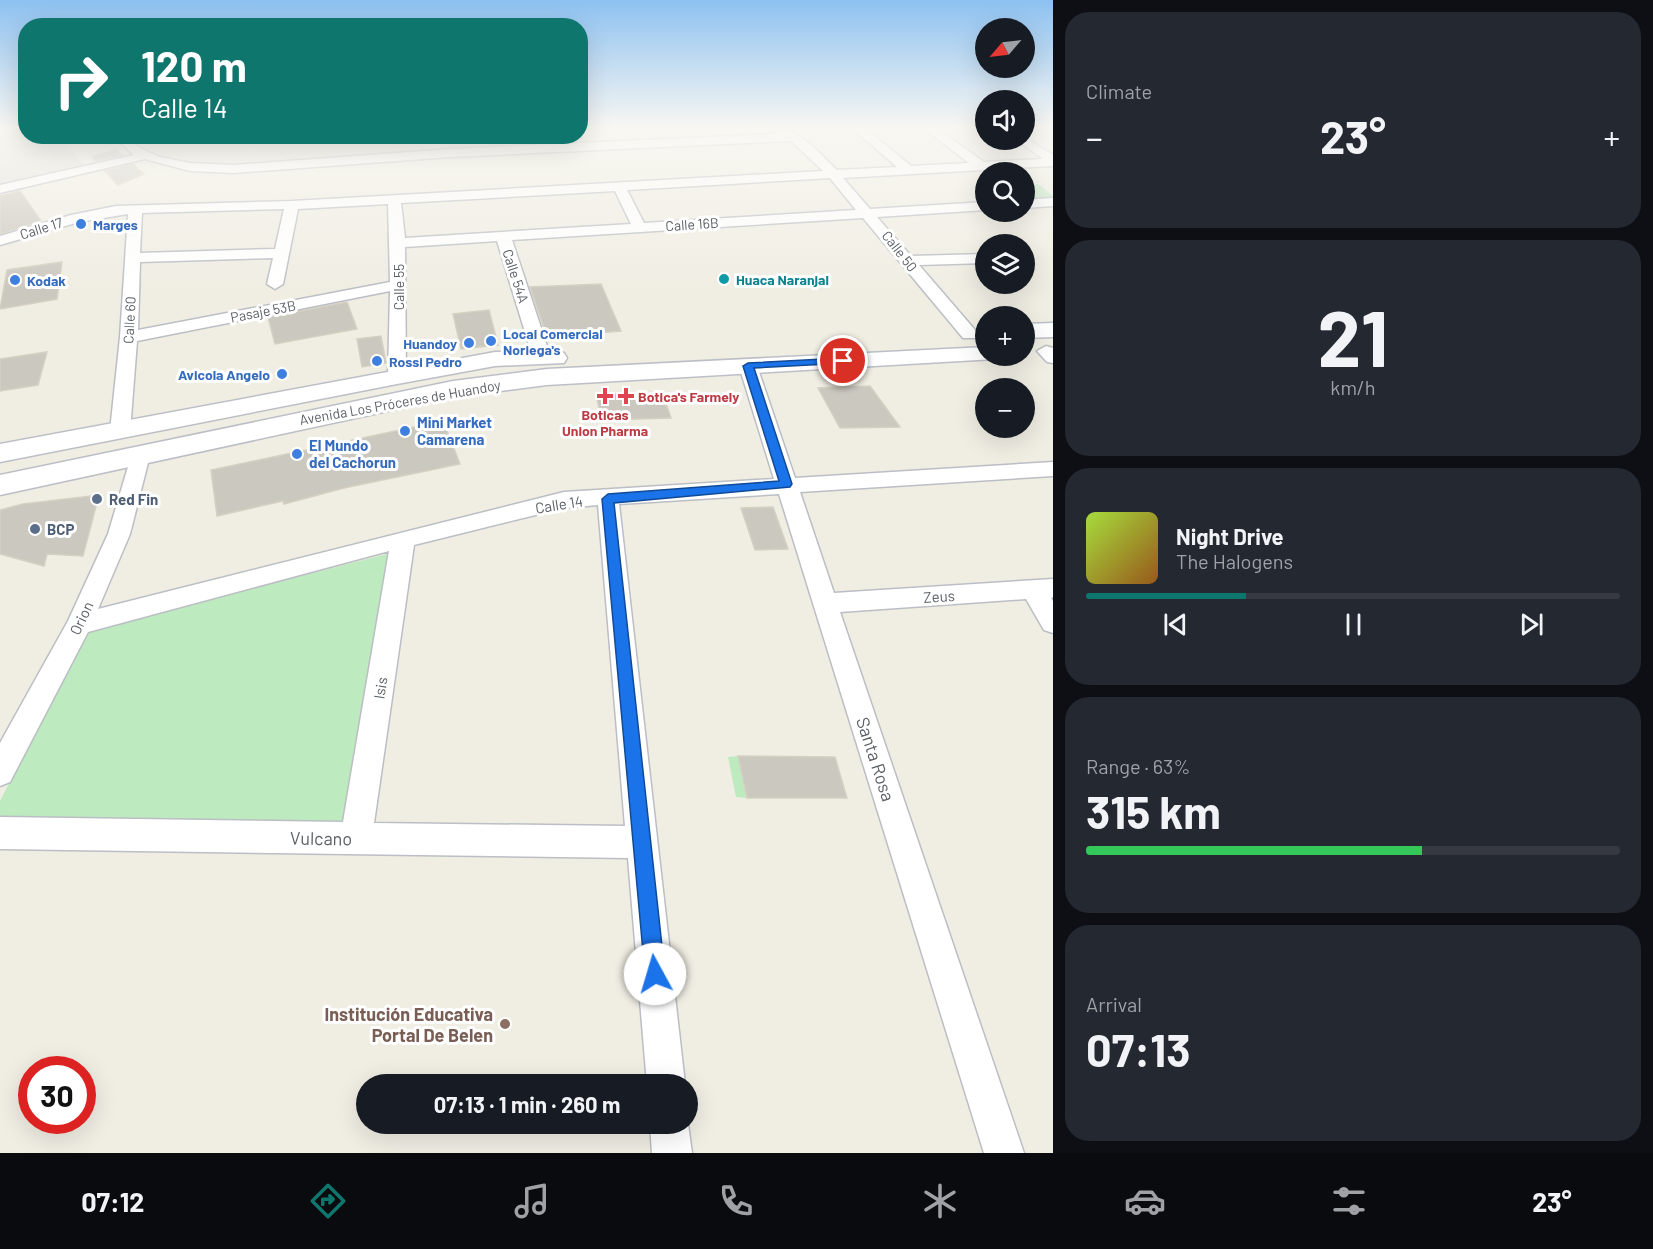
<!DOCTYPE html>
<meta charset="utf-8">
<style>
:root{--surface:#171b24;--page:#242831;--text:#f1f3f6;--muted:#9ea1a6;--line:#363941;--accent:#0f766e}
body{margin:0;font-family:Barlow,sans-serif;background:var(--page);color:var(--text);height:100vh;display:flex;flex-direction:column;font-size:22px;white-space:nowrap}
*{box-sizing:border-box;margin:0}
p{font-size:20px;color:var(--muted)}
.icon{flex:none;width:33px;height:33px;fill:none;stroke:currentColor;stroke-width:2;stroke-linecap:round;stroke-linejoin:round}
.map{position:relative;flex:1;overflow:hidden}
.sheet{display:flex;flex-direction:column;gap:12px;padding:12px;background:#0d0f14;width:600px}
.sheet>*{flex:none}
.hud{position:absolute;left:18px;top:18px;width:570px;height:126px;border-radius:24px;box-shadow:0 6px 24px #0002;background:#0f766e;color:#fff;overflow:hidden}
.needle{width:39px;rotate:242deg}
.controls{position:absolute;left:975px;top:18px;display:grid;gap:12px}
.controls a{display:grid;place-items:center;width:60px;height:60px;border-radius:50%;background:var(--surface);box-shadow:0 6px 24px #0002;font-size:30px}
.speed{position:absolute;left:18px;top:1056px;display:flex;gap:12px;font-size:30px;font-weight:700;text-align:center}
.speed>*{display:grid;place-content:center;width:78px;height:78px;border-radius:50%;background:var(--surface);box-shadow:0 6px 24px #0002;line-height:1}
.speed .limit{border:9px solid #d22;background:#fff;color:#111}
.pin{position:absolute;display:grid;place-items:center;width:51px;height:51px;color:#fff;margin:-26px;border:3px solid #fff;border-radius:50%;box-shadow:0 2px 6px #0007}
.me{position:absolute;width:66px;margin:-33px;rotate:354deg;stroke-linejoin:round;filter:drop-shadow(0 0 4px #0008)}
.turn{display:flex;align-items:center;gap:21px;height:126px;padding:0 24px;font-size:27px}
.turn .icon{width:78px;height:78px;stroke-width:2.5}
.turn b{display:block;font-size:42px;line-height:51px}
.big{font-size:45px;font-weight:700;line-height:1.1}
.sheet .card{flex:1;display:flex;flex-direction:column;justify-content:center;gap:9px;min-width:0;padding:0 21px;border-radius:24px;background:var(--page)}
.sheet .dial{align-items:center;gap:0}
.dial b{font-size:78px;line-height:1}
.song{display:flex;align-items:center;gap:18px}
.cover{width:72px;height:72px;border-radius:9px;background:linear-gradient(135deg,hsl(80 70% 55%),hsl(30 70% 35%))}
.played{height:6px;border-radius:3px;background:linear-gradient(90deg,var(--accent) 30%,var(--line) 30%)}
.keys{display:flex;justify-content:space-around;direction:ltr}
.heat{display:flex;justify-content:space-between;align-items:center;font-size:33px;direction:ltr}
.charge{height:9px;border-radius:4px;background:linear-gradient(90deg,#34c759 63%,var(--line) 0)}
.trip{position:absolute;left:356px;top:1074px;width:342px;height:60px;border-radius:30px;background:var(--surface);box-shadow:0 6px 24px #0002;font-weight:700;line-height:60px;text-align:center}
.tabs{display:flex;height:96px;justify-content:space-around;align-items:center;background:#090b0e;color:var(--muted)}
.tabs .icon{width:42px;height:42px}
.tabs .current{color:var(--accent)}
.tabs b{font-size:27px;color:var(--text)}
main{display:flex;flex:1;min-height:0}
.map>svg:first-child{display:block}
</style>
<main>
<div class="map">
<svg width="1053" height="1153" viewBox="0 0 1053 1153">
<rect width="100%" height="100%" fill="#f0eee3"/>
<path fill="#e3e1db" d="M0,128H25L26,136L59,137L86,167L0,186Z"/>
<path fill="#bdeabf" d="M1038,184L1053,196V201L1025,202L1024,185Z
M391,553L343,824L0,820V801L87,631Z
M738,756L747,798L736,797L728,757Z"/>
<path fill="#cbc8c0" stroke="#d5d0c1" stroke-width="1.5" d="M116,150L122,155L96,161L92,156Z
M133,164L144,174L118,185L105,171Z
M20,191L41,221L0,234V196Z
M62,262L57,299L0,309L7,270Z
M601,284L621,331L547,337L530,287Z
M347,302L357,329L275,344L268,317Z
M489,310L498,345L461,349L453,314Z
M381,336L386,363L362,367L357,339Z
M47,352L38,385L0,391V359Z
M870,386L900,427L840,428L818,388Z
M662,392L671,418L602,420L596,395Z
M442,418L460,464L344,488L284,504L283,501L217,516L211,470L419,426L418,422Z
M99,495L83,556L47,554L44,566L0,554V510L23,504Z
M773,507L788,549L755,550L741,508Z
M738,756L835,757L847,798H747Z"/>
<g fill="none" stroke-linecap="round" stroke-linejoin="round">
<g stroke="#bbbec4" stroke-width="3">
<path id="minor" d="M852,128H865L911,166L969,163L923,128H936L984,162L1043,159L1017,140H1024V137L1053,155V166L843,178L870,209L986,202V210L877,217L911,256L986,254V263L919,265L975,330L978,334L975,338H963L863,218L512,240L551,358L542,363L533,358L497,241L405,247L406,376L403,380L397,382L388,376L390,291L137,341L130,431L127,435H113L110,431L120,337L128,214L79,222L0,245V236L71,215L116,206L292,201L823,171L791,141L450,157L234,173L190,171L145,159L0,193V185L134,155L114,136H126L138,147L160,157L190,163L234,165L450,149L776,134V130C799,126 821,156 837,170L897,167ZM830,178L856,210L644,223L627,190ZM615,191L631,224L405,238L401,203ZM388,204L390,282L138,330L140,262L273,258L267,284L275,289L283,284L298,209ZM284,209L275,249L140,253L142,213Z
M1053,198V206L1024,208V200Z
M1046,346L1053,348V363L1047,362L1037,351Z
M748,361L757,366L795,478L1053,462V476L800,492L834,593L1053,579V597L1051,598L1053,601V633L1044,630L1026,599L840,612L1024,1153H984L779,494L619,504L685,1084H647L628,858L0,849V817L343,822L389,551L88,632L10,782L0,786V743L68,621L108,534L133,450H147L150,455L130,534L98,609L564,492L774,479L739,366ZM598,505L625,826L374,823L414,545L564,508Z
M687,1117L692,1153H652L650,1124H687Z"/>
</g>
<g stroke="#bcbfc6" stroke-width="3">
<path id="secondary" d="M1053,323V337L1024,338V324Z
M986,347V356H997L995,359L547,385L453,397L0,495V475L453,381L547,369Z
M555,351L564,353L567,358L564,363L495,366L397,384L0,462V444L495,352Z"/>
</g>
<use href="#minor" fill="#fff" fill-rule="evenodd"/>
<use href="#secondary" fill="#fff" fill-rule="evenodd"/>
</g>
<linearGradient id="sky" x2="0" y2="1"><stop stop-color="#8dc1f1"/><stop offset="0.44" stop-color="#f8f7f2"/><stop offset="1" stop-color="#f8f7f2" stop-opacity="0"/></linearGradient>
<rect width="1053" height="289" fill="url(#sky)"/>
<path fill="#1a73e8" stroke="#114b97" stroke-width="1.5" d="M843,358L847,359V363L754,368L792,484L790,487L614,503L665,974L662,981L655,984L648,981L645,974L602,499L608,494L779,481L743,366L748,363Z"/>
<g fill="#3f7fe0" stroke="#fff" stroke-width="2">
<circle cx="81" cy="224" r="6"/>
<circle cx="15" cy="280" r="6"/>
<circle cx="491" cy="341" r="6"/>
<circle cx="469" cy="343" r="6"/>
<circle cx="377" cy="361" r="6"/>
<circle cx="282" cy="374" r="6"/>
<circle cx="405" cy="431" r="6"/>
<circle cx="297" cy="454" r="6"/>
</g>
<circle fill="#0f9aa8" stroke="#fff" stroke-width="2" cx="724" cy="279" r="6"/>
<g fill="#e0444e" stroke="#fff" stroke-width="2">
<path d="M602 387h6v6h6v6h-6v6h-6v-6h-6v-6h6z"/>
<path d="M623 387h6v6h6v6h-6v6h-6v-6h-6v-6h6z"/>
</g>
<g fill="#5c6f8a" stroke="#fff" stroke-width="2">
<circle cx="97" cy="499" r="6"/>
<circle cx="35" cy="529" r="6"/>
</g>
<circle fill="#8d6e63" stroke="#fff" stroke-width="2" cx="505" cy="1024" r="6"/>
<g text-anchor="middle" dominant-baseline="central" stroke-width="6" stroke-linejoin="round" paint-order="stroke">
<g font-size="14" font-weight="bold" fill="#366cbe" stroke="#fff" text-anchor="start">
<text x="93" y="224">Marges</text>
<text x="27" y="280">Kodak</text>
<text x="503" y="333">Local Comercial<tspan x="503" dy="16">Noriega's</tspan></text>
<text x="457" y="343" text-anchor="end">Huandoy</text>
<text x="389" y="361">Rossi Pedro</text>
<text x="270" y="374" text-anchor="end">Avicola Angelo</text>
</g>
<g font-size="14" fill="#5b6066" stroke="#fff">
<text transform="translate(692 224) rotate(-4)">Calle 16B</text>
<text transform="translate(41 228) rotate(-17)">Calle 17</text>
<text transform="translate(900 251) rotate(52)">Calle 50</text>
<text transform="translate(516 276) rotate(72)">Calle 54A</text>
<text transform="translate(398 287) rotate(-90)">Calle 55</text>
<text transform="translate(263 311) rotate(-11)">Pasaje 53B</text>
<text transform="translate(129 320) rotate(-87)">Calle 60</text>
<text transform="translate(400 402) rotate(-10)">Avenida Los Próceres de Huandoy</text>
</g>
<g font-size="14" font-weight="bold" fill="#0d838f" stroke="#fff" text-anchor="start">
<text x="736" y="279">Huaca Naranjal</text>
</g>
<g font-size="14" font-weight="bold" fill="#be3a42" stroke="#fff" text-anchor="start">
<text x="638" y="396">Botica's Farmely</text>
<text x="605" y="414" text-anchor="middle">Boticas<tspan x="605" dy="16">Union Pharma</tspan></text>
</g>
<g font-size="15" font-weight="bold" fill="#366cbe" stroke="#fff" text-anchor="start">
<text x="417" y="422">Mini Market<tspan x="417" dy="17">Camarena</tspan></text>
<text x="309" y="445">El Mundo<tspan x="309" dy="17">del Cachorun</tspan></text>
</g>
<g font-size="15" font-weight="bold" fill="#4e5e75" stroke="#fff" text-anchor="start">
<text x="109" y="499">Red Fin</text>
<text x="47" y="529">BCP</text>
</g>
<g font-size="15" fill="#5b6066" stroke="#fff">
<text transform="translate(559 504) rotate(-9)">Calle 14</text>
<text transform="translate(939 596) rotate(-4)">Zeus</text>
<text transform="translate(81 618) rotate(-65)">Orion</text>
<text transform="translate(380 688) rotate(-81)">Isis</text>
</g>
<g font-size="18" fill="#5b6066" stroke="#fff">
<text transform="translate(876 759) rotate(72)">Santa Rosa</text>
<text transform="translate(321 838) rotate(1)">Vulcano</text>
</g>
<g font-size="18" font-weight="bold" fill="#785e54" stroke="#fff" text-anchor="end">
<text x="493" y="1014">Institución Educativa<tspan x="493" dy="21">Portal De Belen</tspan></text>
</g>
</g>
</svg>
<div class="controls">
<a><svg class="needle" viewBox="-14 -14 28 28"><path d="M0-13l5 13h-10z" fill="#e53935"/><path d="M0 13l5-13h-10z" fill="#9ea1a6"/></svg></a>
<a><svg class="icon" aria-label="sound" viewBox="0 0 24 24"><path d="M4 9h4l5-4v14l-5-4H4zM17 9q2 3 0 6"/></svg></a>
<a><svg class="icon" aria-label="search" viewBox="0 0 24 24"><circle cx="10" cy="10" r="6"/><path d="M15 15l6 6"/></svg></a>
<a><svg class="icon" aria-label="layers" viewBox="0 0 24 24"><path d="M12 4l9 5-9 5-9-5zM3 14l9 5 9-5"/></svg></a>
<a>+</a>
<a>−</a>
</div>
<div class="speed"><div class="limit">30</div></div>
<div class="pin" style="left:843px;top:361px;background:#d93025"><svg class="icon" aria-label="arrive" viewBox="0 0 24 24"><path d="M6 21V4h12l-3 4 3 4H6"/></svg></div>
<svg class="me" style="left:655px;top:974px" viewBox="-20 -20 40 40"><circle r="19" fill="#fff"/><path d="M0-13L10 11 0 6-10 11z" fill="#1a73e8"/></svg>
<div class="trip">07:13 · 1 min · 260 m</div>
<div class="hud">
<div class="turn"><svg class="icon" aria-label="right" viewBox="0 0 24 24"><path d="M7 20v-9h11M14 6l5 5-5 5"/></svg><div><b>120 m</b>Calle 14</div></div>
</div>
</div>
<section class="sheet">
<div class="card"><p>Climate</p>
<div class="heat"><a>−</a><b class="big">23°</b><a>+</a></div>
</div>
<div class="card dial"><b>21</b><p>km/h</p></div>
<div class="card">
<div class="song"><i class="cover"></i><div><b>Night Drive</b><p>The Halogens</p></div></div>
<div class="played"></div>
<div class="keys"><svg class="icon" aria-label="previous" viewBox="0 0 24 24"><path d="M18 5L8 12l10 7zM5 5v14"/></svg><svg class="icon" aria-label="pause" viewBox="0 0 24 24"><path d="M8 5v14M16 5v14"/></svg><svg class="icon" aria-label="next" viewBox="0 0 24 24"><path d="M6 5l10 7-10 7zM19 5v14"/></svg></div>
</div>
<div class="card"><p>Range · 63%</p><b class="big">315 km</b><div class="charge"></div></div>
<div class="card"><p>Arrival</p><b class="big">07:13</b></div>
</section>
</main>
<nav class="tabs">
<b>07:12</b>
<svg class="icon current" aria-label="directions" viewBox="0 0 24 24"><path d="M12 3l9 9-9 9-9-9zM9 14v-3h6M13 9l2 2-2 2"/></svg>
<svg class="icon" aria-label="music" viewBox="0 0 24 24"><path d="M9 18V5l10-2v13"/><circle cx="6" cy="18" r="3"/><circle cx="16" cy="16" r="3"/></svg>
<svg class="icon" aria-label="phone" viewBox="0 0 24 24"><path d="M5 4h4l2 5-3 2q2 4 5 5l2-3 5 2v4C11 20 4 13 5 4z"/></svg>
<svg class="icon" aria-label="climate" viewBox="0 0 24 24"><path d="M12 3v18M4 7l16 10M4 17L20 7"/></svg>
<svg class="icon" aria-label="car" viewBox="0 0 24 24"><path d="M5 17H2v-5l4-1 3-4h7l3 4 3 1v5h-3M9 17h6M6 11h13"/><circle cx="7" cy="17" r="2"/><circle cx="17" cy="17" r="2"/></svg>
<svg class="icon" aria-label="filters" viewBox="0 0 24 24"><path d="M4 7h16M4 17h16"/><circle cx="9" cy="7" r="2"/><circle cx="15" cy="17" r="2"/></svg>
<b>23°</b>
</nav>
